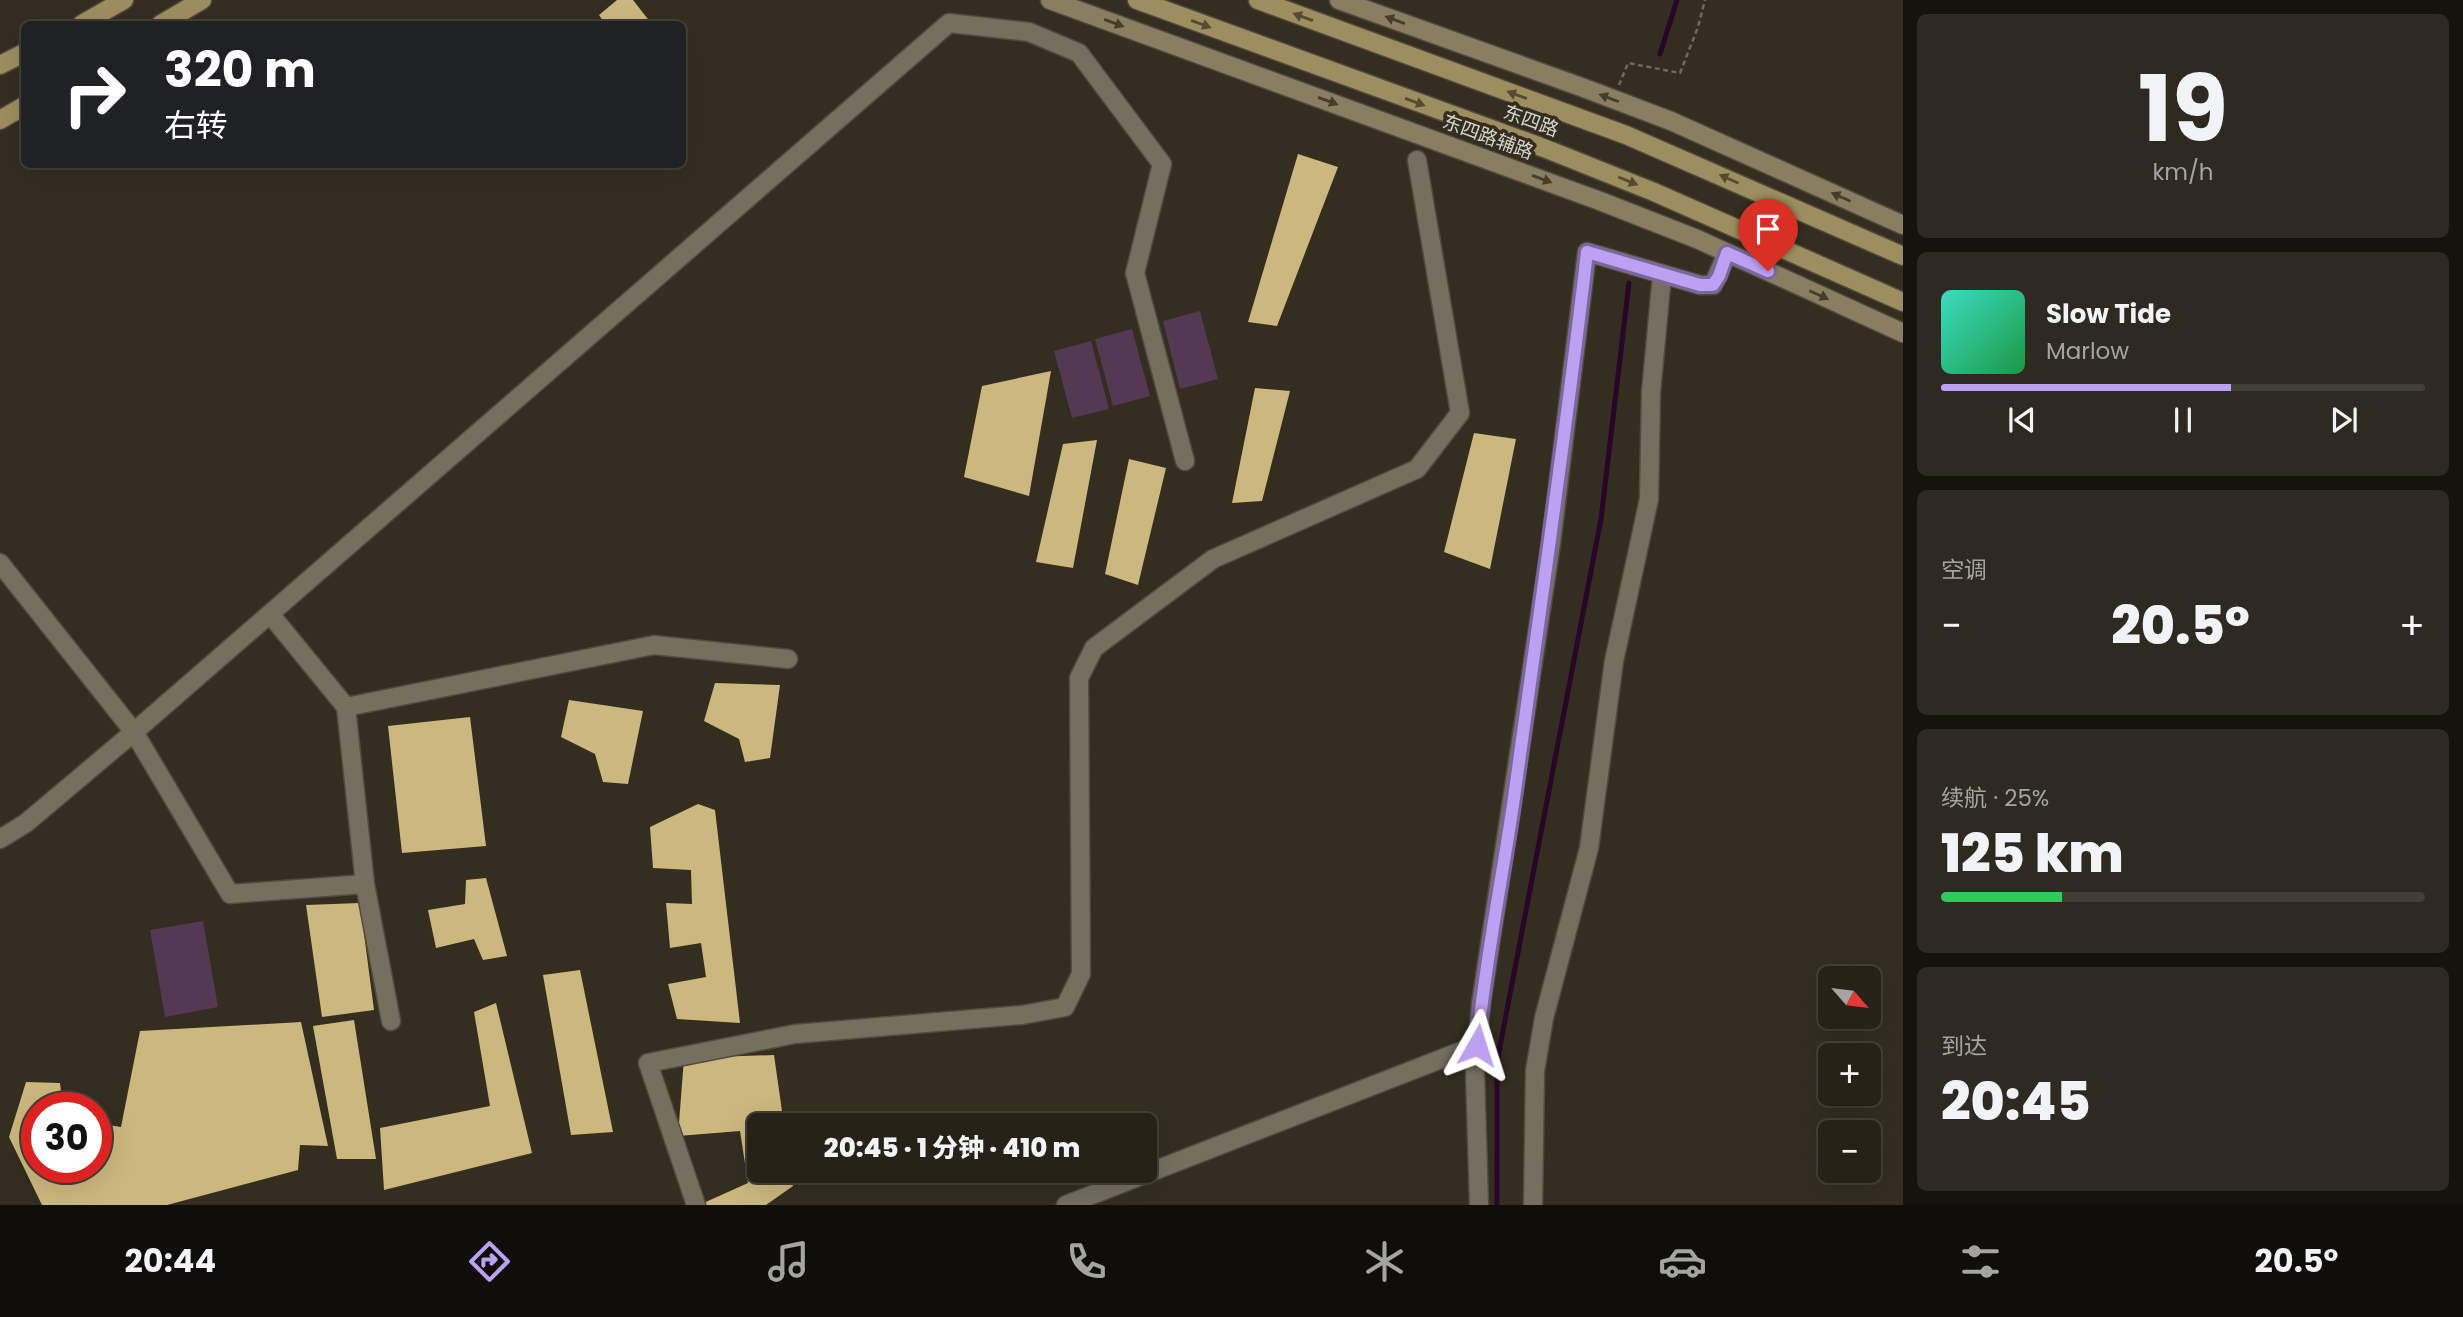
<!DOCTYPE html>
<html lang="zh">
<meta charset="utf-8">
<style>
:root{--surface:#262218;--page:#2e2a21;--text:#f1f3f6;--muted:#a4a4a2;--line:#423f37;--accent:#bca0f2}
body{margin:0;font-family:Poppins,"Noto Sans SC",sans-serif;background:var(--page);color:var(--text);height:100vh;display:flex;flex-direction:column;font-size:26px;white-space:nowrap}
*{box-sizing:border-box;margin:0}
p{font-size:23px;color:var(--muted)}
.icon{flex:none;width:38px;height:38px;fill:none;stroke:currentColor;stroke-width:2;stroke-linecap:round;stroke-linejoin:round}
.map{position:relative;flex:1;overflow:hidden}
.panel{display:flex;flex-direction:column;gap:14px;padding:14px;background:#15130d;width:560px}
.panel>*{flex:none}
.banner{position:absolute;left:21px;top:21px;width:665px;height:147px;border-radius:10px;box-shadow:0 7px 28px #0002,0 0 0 2px var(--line);background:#202124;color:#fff;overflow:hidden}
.needle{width:46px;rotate:118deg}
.fabs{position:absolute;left:1818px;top:966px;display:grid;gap:14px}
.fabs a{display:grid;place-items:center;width:63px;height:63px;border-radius:10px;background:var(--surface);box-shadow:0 7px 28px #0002,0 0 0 2px var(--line);font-size:35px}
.speed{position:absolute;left:21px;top:1092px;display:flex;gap:14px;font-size:35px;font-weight:700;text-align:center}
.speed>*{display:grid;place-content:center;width:91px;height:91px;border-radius:50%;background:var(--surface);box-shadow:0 7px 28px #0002,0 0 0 2px var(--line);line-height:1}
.speed .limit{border:10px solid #d22;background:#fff;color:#111}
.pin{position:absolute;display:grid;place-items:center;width:60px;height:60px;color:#fff;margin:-72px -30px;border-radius:50% 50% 50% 0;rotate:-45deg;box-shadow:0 0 7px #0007}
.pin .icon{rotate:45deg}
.me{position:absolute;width:77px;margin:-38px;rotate:6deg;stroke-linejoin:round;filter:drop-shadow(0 0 5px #0008)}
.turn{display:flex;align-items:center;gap:24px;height:147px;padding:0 28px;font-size:32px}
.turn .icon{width:91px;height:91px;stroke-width:2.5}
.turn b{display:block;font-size:49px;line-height:60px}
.big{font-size:52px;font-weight:800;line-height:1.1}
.panel .widget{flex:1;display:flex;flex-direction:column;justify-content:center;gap:10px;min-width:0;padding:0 24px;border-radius:10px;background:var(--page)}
.panel .dial{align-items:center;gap:0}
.dial b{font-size:91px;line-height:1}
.song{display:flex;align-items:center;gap:21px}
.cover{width:84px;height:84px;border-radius:10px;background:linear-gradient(135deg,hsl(170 70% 55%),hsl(140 70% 35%))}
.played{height:7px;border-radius:4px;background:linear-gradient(90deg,var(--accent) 60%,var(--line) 60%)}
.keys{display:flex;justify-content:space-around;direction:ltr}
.heat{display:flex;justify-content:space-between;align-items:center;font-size:38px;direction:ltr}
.charge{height:10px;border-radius:5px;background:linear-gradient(90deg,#34c759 25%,var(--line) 0)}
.trip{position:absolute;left:747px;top:1113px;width:410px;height:70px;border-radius:10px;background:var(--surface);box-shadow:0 7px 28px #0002,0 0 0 2px var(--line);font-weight:800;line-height:70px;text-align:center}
.dock{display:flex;height:112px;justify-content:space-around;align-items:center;background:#0f0e0a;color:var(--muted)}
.dock .icon{width:49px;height:49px}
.dock .active{color:var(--accent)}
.dock b{font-size:32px;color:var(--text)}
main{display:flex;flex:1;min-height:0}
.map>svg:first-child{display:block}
</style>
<main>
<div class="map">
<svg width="1903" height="1205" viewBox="0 0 1903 1205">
<rect width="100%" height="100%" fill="#332e20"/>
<path fill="#553854" d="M1200,311L1218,379L1180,389L1163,321Z
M1132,329L1150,396L1113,406L1095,339Z
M1091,341L1109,409L1072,418L1054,351Z
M203,921L218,1007L165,1017L150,930Z"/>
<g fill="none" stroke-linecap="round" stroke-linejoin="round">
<path stroke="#2a0529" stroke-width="5" d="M1660,54L1677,0
M1497,1205V1062L1601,519L1629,283"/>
</g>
<path fill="#ccb87e" d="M617,0H633L651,23L605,24L599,15Z
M1298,154L1338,167L1277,326L1248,322Z
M1051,371L1029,496L964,477L982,386Z
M1255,388L1290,391L1262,501L1232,503Z
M1474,433L1516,439L1490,569L1444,552Z
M1097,440L1073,568L1036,562L1063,444Z
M1129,459L1166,468L1138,585L1105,574Z
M715,683L780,685L770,758L745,762L739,739L704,721Z
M569,700L643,711L628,784L603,782L595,754L561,737Z
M470,717L486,846L402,853L388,726Z
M698,804L715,810L740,1023L677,1019L668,984L706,977L701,943L670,948L666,903L692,904L691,870L653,868L650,827Z
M486,878L507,956L483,960L474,939L436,948L428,910L465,904L466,880Z
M360,903L374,1010L322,1017L306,905Z
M580,970L613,1132L571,1135L543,975Z
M496,1003L532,1153L384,1190L380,1128L490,1106L474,1012Z
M354,1020L376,1159H337L313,1026Z
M301,1022L328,1146L300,1145L298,1170L167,1205H42L9,1137L26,1082L60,1083L63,1108H37V1167H96V1123L121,1127L140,1031Z
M774,1055L784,1125H760V1171H791L793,1186L766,1205H699L748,1183L740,1131L678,1136L684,1058Z"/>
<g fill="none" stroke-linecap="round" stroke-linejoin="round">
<g stroke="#504b40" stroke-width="21">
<path id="minor" d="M0,563L134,732L230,894L365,884
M270,614L346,707L365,884L391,1021
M346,707L654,645L788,659
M0,839L26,823L134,732L949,23L1029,32L1079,53L1162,164L1135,273L1185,461
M696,1205L648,1063L795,1034L1022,1015L1065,1007L1081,974L1079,678L1094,648L1213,559L1417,469L1460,413L1417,160
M1066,1205L1477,1045
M1479,1205L1475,1072L1481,1003L1551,544L1587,252L1700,285H1713L1727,253
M1533,1205L1535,1071L1544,1018L1589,848L1614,661L1649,499L1651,392L1662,275"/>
</g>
<g stroke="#504b40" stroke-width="21">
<path id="secondary" d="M1050,0L1600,201L1697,239L1903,333
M1339,0L1584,88L1671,121L1903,225"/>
</g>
<g stroke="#504b40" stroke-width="21">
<path id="primary" d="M1137,0L1544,148L1654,192L1903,302
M1258,0L1626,135L1903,256
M82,24L124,0
M161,24L202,0
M0,65L24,53
M0,120L24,106"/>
</g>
<path stroke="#6f6a5e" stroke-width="2.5" stroke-dasharray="5 3.5" stroke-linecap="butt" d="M1619,85L1628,63L1680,73L1698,27L1705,0"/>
<use href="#minor" stroke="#756f60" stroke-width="18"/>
<use href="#secondary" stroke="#897e5f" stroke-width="18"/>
<use href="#primary" stroke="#9e8e5f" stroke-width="18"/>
</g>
<defs><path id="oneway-solid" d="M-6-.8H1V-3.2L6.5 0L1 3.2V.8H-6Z" transform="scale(1.75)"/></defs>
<g fill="#534b33">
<use href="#oneway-solid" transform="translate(1303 17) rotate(-160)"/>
<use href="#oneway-solid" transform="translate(1201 24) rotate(20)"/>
<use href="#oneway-solid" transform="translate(1517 95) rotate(-160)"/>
<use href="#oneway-solid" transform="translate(1415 102) rotate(20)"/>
<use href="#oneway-solid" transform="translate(1729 179) rotate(-156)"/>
<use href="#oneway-solid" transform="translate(1628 181) rotate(22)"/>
</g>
<g fill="#443e2d">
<use href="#oneway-solid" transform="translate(1395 20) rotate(-160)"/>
<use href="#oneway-solid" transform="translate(1114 23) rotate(20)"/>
<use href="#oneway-solid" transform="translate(1609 98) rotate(-159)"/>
<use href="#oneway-solid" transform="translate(1328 101) rotate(20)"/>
<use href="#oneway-solid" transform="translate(1542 179) rotate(20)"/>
<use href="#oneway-solid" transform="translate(1841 197) rotate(-156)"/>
<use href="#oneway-solid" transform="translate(1819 295) rotate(24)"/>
</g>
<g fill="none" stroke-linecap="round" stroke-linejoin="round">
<g stroke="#7a689d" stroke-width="18">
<path id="route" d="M1477,1045C1485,962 1502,880 1514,798C1539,616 1566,435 1587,252L1700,285H1713L1719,276L1727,253L1768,271"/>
</g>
<use href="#route" stroke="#bca0f2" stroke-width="12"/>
</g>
<g text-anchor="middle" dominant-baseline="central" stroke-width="7" stroke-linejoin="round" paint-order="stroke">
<g font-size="19" fill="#d8d5cc" stroke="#332e20">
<text transform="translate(1531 121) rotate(20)">东四路</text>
<text transform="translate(1488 137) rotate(20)">东四路辅路</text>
</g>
</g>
</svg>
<div class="fabs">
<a><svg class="needle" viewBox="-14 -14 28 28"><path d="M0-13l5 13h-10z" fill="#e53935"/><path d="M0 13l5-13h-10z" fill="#a4a4a2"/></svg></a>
<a>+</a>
<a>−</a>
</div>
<div class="speed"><div class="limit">30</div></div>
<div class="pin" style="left:1768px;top:271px;background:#d93025"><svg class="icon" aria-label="arrive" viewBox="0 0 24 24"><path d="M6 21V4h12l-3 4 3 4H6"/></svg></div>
<svg class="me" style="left:1477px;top:1045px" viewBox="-20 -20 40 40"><path d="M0-17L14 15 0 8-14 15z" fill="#bca0f2" stroke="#fff" stroke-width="4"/></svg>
<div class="trip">20:45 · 1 分钟 · 410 m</div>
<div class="banner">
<div class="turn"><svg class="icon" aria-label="right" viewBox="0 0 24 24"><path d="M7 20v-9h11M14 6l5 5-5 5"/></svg><div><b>320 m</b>右转</div></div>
</div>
</div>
<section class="panel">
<div class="widget dial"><b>19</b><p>km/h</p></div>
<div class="widget">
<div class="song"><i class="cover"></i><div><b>Slow Tide</b><p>Marlow</p></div></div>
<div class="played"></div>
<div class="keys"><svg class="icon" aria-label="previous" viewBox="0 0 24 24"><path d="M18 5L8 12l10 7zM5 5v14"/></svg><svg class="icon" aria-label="pause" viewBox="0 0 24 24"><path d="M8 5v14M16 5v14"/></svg><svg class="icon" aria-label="next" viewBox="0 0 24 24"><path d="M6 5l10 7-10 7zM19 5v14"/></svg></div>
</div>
<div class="widget"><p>空调</p>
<div class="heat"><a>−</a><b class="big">20.5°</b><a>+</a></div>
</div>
<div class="widget"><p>续航 · 25%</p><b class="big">125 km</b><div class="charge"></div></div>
<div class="widget"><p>到达</p><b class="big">20:45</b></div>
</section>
</main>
<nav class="dock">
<b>20:44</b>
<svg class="icon active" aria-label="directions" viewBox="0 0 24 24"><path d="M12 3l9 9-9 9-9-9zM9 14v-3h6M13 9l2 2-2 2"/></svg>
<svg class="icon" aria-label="music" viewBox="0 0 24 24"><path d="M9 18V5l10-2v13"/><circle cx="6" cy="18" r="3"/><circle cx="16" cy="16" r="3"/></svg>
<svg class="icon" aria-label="phone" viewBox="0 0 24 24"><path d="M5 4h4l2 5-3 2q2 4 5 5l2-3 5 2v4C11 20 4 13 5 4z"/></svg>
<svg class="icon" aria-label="climate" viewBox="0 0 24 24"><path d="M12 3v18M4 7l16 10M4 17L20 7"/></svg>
<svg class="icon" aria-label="car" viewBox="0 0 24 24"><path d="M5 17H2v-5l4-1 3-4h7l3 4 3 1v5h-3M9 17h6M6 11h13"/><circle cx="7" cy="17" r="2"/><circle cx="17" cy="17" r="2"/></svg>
<svg class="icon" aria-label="filters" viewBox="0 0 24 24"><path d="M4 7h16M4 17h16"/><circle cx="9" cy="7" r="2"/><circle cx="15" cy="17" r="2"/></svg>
<b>20.5°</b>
</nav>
